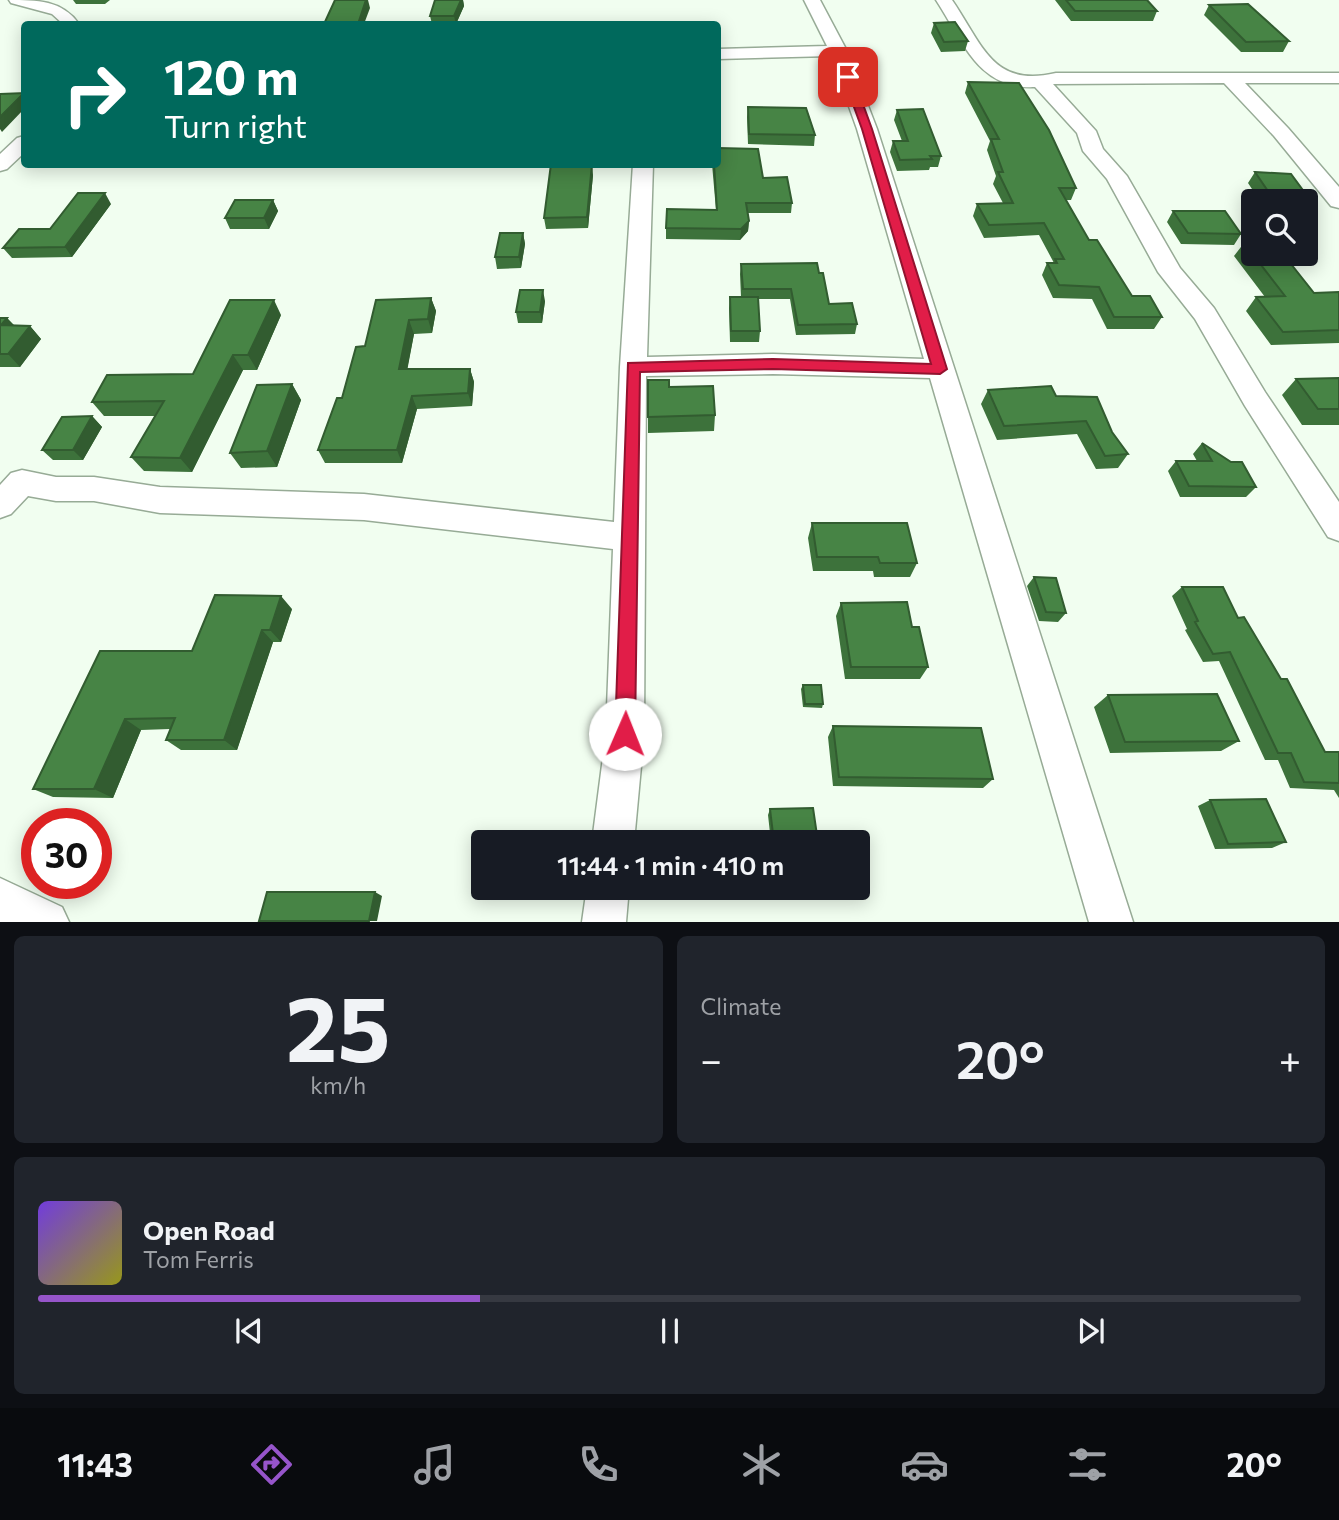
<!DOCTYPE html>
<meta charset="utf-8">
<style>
:root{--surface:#171b24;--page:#20242c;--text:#f1f3f6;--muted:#9ea1a6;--line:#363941;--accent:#9655ca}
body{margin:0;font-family:Commissioner,sans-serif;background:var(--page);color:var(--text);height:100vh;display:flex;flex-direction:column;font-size:26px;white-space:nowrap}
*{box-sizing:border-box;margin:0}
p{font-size:23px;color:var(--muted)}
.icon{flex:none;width:38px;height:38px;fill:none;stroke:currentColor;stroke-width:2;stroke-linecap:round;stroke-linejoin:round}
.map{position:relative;height:922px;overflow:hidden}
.drawer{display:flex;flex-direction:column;gap:14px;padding:14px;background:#0d0f14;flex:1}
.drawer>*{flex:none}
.guide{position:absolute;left:21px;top:21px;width:700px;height:147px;border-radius:7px;box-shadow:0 4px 18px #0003;background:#00695c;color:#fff;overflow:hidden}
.buttons{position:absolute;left:1241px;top:189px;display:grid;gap:14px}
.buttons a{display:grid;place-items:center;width:77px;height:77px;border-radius:7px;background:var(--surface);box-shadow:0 4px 18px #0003;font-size:35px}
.speed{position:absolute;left:21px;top:808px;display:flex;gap:14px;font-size:35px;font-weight:700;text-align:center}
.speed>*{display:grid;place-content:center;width:91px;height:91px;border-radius:50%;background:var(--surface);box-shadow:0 4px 18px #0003;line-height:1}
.speed .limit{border:10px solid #d22;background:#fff;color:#111}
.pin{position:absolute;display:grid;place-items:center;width:60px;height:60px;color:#fff;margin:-30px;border-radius:14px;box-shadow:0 4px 10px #0006}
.me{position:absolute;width:77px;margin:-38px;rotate:1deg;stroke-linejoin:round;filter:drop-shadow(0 0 5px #0008)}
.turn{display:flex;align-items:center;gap:24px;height:147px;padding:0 28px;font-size:32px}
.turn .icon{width:91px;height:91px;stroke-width:2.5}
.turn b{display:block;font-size:49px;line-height:60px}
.big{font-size:52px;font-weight:600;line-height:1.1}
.drawer .widget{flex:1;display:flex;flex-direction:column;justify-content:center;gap:10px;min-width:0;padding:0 24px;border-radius:10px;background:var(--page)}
.drawer .dial{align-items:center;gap:0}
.dial b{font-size:91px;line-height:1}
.song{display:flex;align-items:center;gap:21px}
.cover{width:84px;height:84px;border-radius:10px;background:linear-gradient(135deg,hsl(260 70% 55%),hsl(60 70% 35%))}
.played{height:7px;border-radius:4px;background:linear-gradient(90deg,var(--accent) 35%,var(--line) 35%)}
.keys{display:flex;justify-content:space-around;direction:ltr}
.heat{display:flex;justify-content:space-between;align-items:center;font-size:38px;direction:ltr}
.drawer .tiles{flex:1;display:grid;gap:14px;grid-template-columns:1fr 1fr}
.widget:last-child{grid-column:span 2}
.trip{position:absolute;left:471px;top:830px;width:399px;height:70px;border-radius:7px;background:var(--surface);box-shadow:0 4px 18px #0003;font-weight:600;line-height:70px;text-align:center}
.tab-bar{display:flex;height:112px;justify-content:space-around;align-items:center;background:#090b0e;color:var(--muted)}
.tab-bar .icon{width:49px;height:49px}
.tab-bar .active{color:var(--accent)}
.tab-bar b{font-size:32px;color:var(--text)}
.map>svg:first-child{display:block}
</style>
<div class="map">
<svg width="1339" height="922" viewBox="0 0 1339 922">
<rect width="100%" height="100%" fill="#f1fef0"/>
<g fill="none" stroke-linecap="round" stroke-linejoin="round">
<g stroke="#97ab96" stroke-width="3">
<path id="minor" d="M9,0C37,0 62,0 79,24H63L52,14L11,3Z
M804,0H820L847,51L877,129L1133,922H1089L930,378L773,374L646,376L644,734L634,842H592L606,734L613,549L364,520L160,513L94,501H56L28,496L11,514L0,518V485L11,473L22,470L56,477H94L160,487L364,494L614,522L620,367L633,164H653L647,357L773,354L924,359L857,129L831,56L718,59V49L827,46Z
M936,0H952C983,45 992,88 1056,73H1339V83H1245L1288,128L1339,187V208L1331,206L1274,136L1224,83L1053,84L1096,131L1103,149L1127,176L1180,268L1214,308L1265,392L1339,502V541L1328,537L1245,406L1195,319L1158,272L1107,179L1083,151L1077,133L1035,87C978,90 963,41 936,0Z
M24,136V153L7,169L0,171V154L17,138Z
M0,878L62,907L69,922H0Z
M587,887H629L626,922H582Z"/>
</g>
<use href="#minor" fill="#fff" fill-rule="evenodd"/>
</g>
<path fill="#3d723b" d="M73,0H110L105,4H76Z
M435,0H463L464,6L456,24H432L430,16Z
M1055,0H1147L1157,11L1153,21H1071Z
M1209,5L1289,41L1283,52H1241L1204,15Z
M934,23L968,41L965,51L941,52L931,33Z
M968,82L1076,188L1071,200H1066L1089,240L1132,296L1162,317L1154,329H1107L1092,299L1053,298L1042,275L1047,263H1054L1039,235L984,238L973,216L977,204L1003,203L993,184L996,176L987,150L990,141L965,93Z
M748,107L815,135L814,146L748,144L747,117Z
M897,110L941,156L938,167H930L929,170L897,171L890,152L893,141H902L894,120Z
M712,164H718L763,178L792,203L791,213H748L749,221L748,231L740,240L666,239V228L716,210Z
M1255,172L1305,193L1303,197V198L1301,201H1260L1248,183Z
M593,175L588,228L546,229L544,218Z
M273,200L278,211L269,229H230L225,218Z
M111,204L72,257L12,258L3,248Z
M1173,211L1241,234L1234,245L1181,244L1167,222Z
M523,233L525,244L521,268L497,269L495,257Z
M1244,243L1314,293L1339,292V343L1271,345L1246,311L1256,297H1265L1234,256Z
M741,264L819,273L829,304L857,324L855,334L796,335L790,299H758L760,331L759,342H730L729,308L730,297H741L740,274Z
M431,298L436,311L432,333L414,334L407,369H470L474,382L472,406L417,409L402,463H325L318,450L365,346Z
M545,301L542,323H518L516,312Z
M281,315L257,370H243L192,472L144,471L131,457L155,416H104L92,402L193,374Z
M0,318H7L14,325L30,326L41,339L20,367H0Z
M1339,378V425H1302L1282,395L1296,379Z
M292,384L301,400L277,467L241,468L230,453Z
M669,387L715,415L714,431L648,433V417Z
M988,390L1056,396L1112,432L1128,454L1118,468L1096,469L1077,434L997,440L981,404Z
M92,416L102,427L83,460H53L42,450Z
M1202,443L1256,487L1246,497H1180L1168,471L1176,461H1197L1193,454Z
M812,523L917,563L910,577H874L873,571H813L808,538Z
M1034,577L1066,613L1058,622L1039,621L1027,586Z
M1182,587L1238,618L1325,752H1339V798L1334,790L1290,788L1278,760H1265L1219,661L1203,662L1185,630L1187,629L1172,596Z
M841,603L912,627L928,667L920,679H845L836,616Z
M292,609L281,642H273L237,750H181L166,740L170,729L141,730L113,798L53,797L33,789L192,651Z
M803,685L823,704L822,708L803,707L801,689Z
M1108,695L1239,741L1221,751L1110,753L1094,707Z
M833,726L993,779L983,788L833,786L828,737Z
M1210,800L1286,842L1272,848L1215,849L1198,806Z
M770,809L818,842H771L768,815Z"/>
<path fill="#325c30" d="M366,0H368L370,8L364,24H358Z
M461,0H463L464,6L456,24L454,16Z
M24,93V109L2,132L0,129V117Z
M592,164L593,175L588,228L587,217Z
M105,193L111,204L72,257L65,247Z
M273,200L278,211L269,229L264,218Z
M749,221L748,231L740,240L741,229Z
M523,233L525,244L521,268L519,257Z
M543,290L545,301L542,323L540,312Z
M431,298L436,311L432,333L428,319Z
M274,300L281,315L257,370L248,355Z
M7,318L19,331L1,325Z
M409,320L414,334L405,382L399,369Z
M30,326L41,339L20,367L8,354Z
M233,355L243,370L192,472L180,458Z
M470,369L474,382L472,406L468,393Z
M292,384L301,400L277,467L267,451Z
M412,396L417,409L402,463L397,450Z
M92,416L102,427L83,460L73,450Z
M281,596L292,609L281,642L270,630Z
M262,630L273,642L237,750L224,740Z
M125,719L141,730L113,798L94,789Z
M375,892L382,896L377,921H369Z"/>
<path fill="#478445" stroke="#325c30" stroke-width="2" d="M335,0H366L358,24H324Z
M435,0H461L454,16H430Z
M1066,0H1147L1157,11H1075Z
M1248,4L1289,41L1246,42L1209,5Z
M955,22L968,41L944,42L934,23Z
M968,82L1019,83L1049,130L1076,188H1059L1089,240H1097L1132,296H1150L1162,317H1114L1099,287L1059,285L1047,263H1057L1055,259H1064L1044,223L989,225L977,204L1013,203L998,172H1003L991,139H999Z
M24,93L0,117V94Z
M748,107L806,108L815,135L749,134Z
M923,109L941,156H930L932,159L900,160L893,141H908L897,110Z
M718,148L758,149L763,178L787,177L792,203H746L749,221L741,229L666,228L667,209L717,210L714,164H718Z
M551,164H592L587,217L544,218Z
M1255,172L1291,174L1305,193H1299L1303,198L1272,197Z
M78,193H105L65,247L3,248L19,229H50Z
M235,200H273L264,218H225Z
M1173,211H1225L1241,234L1188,233Z
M500,233H523L519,257H495Z
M1253,242V254H1283L1314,293L1339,292V330L1283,332L1256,297L1285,296L1244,243Z
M817,263L819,273H823L829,304L852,303L857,324L798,325L791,289H743L741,264Z
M520,290H543L540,312H516Z
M730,297H758L760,331H731Z
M431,298L428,319L409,320L399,369H470L468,393L412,396L397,450H318L337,398H342L356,347L365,346L376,300Z
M230,300H274L248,355H233L180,458L131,457L164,401L92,402L107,375L193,374Z
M0,318H7L1,325L30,326L8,354H0Z
M1339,378V409H1318L1296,379Z
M648,380H669V387L713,386L715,415L648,417Z
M292,384L267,451L230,453L257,385Z
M1051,386L1056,396L1097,397L1112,432L1128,454L1105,456L1086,421L1004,426L988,390Z
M92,416L73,450H42L62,417Z
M1202,443L1231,462H1242L1256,487L1189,486L1176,461H1212Z
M812,523H907L917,563H880L878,557H817Z
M1034,577L1056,578L1066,613L1046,612Z
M1182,587H1223L1238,618L1244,617L1281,679H1287L1325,752H1339V783L1304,782L1291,753H1278L1230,652L1213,654L1195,622L1198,621Z
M215,595L281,596L270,630H262L224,740H166L175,718L125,719L94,789H33L100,651H192Z
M907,602L912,627H919L928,667H851L841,603Z
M803,685H821L823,704H805Z
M1217,694L1239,741L1125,742L1108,695Z
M833,726L981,728L993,779L839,777Z
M1266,799L1286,842L1228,844L1210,800Z
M813,808L818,842H774L770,809Z
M267,892H375L369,921H259Z"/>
<path fill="#e11d48" stroke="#92132f" stroke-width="2" d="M848,74L853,77L872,129L947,369L940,374L773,369L640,372L635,734L632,742L625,745L618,742L615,734L628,363L773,359L931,364L862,129L843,77Z"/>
</svg>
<div class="buttons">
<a><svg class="icon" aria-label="search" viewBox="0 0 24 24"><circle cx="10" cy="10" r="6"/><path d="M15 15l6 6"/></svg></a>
</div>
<div class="speed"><div class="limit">30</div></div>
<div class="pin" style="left:848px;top:77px;background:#d93025"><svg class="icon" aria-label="arrive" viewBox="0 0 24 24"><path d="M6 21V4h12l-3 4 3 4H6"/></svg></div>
<svg class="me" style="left:625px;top:734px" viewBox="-20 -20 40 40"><circle r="19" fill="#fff"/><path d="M0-13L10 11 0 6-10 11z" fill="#e11d48"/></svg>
<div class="trip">11:44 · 1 min · 410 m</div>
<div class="guide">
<div class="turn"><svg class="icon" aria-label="right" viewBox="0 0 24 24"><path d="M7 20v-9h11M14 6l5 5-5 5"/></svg><div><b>120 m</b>Turn right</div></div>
</div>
</div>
<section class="drawer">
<div class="tiles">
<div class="widget dial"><b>25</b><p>km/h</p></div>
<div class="widget"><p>Climate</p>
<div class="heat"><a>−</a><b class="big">20°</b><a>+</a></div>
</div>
<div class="widget">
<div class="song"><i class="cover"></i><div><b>Open Road</b><p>Tom Ferris</p></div></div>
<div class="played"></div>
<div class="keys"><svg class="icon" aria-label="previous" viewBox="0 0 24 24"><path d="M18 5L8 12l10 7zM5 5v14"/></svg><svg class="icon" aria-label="pause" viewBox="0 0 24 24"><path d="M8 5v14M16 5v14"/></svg><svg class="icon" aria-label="next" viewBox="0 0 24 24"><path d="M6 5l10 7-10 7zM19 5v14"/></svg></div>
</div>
</div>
</section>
<nav class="tab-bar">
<b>11:43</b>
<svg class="icon active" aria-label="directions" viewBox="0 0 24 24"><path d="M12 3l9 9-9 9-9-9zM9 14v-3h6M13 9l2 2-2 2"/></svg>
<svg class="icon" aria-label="music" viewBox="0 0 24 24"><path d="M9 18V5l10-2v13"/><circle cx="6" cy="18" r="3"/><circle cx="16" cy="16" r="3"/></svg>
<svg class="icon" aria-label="phone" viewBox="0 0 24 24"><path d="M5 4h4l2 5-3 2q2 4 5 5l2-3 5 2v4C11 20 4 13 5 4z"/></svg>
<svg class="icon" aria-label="climate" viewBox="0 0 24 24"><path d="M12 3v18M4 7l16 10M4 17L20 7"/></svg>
<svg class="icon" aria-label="car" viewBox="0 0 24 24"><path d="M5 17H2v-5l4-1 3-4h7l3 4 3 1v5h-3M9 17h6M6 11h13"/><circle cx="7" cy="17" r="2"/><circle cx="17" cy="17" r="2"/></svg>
<svg class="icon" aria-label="filters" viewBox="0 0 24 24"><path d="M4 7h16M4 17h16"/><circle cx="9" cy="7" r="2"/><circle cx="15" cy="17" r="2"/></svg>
<b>20°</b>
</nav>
